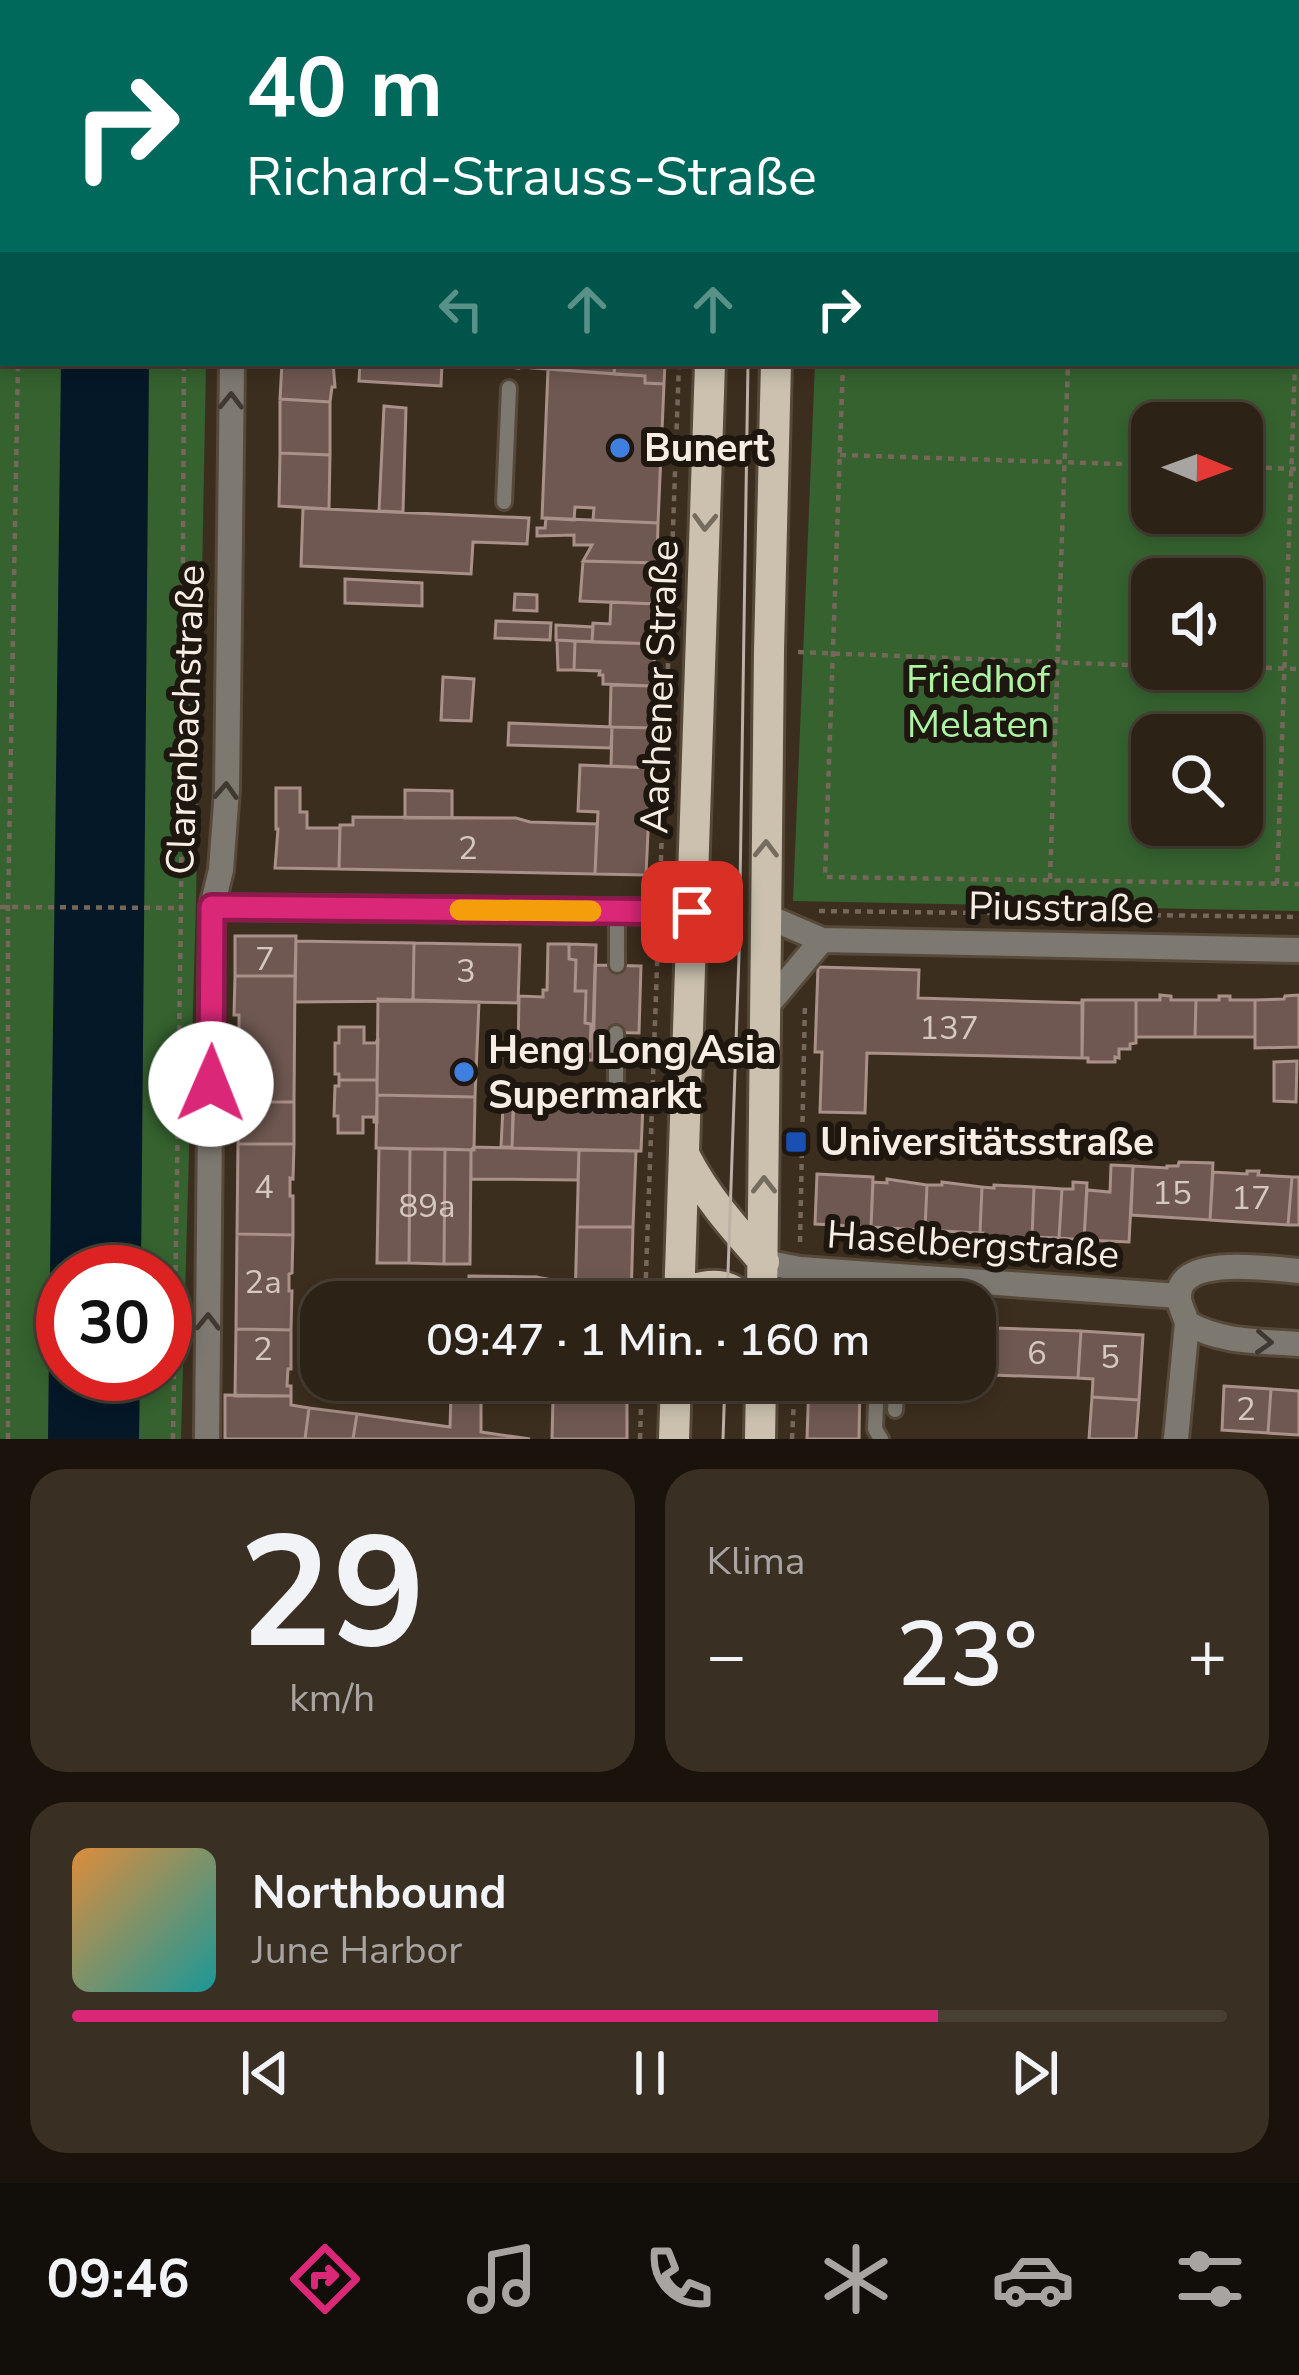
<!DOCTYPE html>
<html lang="de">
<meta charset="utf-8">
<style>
:root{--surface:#2d2216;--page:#392f23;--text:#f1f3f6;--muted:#a7a4a1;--line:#483f35;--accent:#db2777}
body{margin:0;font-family:"Nunito Sans",sans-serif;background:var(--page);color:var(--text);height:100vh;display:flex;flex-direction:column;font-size:45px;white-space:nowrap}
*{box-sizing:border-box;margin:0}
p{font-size:39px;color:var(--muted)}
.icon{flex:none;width:66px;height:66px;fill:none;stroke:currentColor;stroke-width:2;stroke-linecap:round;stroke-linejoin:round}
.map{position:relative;height:1439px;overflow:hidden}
.sheet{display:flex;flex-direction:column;gap:30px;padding:30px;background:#19130c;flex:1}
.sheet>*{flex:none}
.guide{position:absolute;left:0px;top:0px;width:1299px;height:366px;box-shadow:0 6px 18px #0003,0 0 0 3px var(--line);background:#00695c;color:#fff;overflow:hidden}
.needle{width:78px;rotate:91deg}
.buttons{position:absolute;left:1131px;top:402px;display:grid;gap:24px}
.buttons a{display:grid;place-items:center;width:132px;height:132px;border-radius:24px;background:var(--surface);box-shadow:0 6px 18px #0003,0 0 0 3px var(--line);font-size:60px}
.speed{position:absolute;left:36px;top:1245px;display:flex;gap:24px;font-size:60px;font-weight:700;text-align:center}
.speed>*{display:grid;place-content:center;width:156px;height:156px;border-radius:50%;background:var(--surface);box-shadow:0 6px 18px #0003,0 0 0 3px var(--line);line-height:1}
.speed .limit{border:18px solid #d22;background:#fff;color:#111}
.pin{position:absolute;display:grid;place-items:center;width:102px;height:102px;color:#fff;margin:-51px;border-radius:24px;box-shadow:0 6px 18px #0006}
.me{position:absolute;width:132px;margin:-66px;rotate:1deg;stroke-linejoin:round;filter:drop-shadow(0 0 9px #0008)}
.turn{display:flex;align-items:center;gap:42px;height:252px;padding:0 48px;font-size:54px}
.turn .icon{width:156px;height:156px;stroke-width:2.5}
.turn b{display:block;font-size:84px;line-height:102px}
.lanes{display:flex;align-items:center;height:114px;padding:0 48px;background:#0003;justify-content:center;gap:60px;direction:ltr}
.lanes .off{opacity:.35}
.big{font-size:90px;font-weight:600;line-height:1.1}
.sheet .widget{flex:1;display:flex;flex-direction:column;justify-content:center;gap:18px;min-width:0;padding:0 42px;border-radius:36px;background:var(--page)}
.sheet .dial{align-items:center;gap:0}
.dial b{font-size:156px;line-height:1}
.song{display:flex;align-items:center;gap:36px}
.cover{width:144px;height:144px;border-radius:18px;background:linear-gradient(135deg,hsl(30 70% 55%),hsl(180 70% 35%))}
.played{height:12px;border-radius:6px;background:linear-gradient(90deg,var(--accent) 75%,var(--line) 75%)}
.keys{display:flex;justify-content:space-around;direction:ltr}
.heat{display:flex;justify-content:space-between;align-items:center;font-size:66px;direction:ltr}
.sheet .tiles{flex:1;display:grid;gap:30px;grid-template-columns:1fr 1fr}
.widget:last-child{grid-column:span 2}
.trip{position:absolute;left:300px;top:1281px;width:696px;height:120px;border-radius:36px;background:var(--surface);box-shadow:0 6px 18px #0003,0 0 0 3px var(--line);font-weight:600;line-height:120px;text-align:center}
.dock{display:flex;height:192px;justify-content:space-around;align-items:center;background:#120e09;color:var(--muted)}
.dock .icon{width:84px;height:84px}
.dock .current{color:var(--accent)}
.dock b{font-size:54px;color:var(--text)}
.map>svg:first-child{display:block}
</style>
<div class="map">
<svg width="1299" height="1439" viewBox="0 0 1299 1439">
<rect width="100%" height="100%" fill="#3c2e1e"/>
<path fill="#35622f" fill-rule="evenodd" d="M0,0H213V3H3V363H206L196,901L181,1439H0ZM63,1272H165V1374H63Z
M832,0H1299V911L793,901L815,363H1296V3H832ZM1152,423H1242V513H1152ZM1152,579H1242V669H1152ZM1152,735H1242V825H1152Z"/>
<path fill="#051828" d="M61,363H149L141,1272H63V1374H140L139,1439H48Z"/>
<path fill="#6f5851" stroke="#a99088" stroke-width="3" d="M392,0H479V3H392Z
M479,0H535V3H479Z
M620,0H679L678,3H620Z
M282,363H333L335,387H332L330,402L280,399Z
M360,363H442L441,386L359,381Z
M469,363H520L519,368Z
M532,363H615L614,374L531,368Z
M615,363H665L664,384L645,383V376L614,374Z
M548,369L645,376V383L664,384L658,523L593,520L594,508L575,507L574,520L542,518Z
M280,399L330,402V455L280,453Z
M384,406L406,408L403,512L379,511Z
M280,453L330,455L329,509L279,506Z
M303,508L529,518L527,544L473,542L471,574L301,566Z
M546,518L658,523L657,563L583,561L592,545H574V535L537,536V528H545Z
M583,561L657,563L656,604L580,601Z
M345,579L422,583V606L345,603Z
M515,594L537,595V611L514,610Z
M611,602L656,604L655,644L592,642L593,623L610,624Z
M496,621L551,623L550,640L495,638Z
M556,625L593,627L592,642L556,640Z
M557,640L575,641L574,670H558Z
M575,641L655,644L653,686L603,684V675H599L600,671L574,670Z
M443,677L474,679L471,721L441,720Z
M611,685L653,686L652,728L610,727Z
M509,723L612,727L611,748L508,745Z
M612,727L652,728L651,768L611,766Z
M580,765L651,768L646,875L595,874L598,812L578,811Z
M276,788H300V812H307V828H340L339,869L275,868L278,829H276Z
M405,790L452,791V818H405Z
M353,817L516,818L530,822L597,824L595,874L339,869L340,825H353Z
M235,936H296L295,976H235Z
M296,941L414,943L413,1001L295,1002Z
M414,943L520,945L518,1003L413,1001Z
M548,944H569V959L576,960L575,991H586L585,1023L591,1024L590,1051H585L584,1057L542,1056V1053L518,1052L519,996L543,997V990H547Z
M569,944L596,945L593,1060H565V1056L584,1057L585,1051H590L591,1024L585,1023L586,991H575L576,960L569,959Z
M595,965L641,966L639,1033L593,1032Z
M818,967L919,970L918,998L1083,1003L1082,1058L867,1053L865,1113L820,1112L822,1052H815Z
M235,976H295L294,1102H239V1015H234Z
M1160,995L1171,996V1000H1196L1195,1037H1136V1000H1160Z
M1299,995V1047L1255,1048V1000L1284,999L1285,996Z
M1219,996H1230V1000H1255V1037H1195L1196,1000H1219Z
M378,999L479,1002L475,1097L377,1095Z
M1082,1000H1136V1043L1130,1044V1049H1119V1058L1115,1057V1062H1088V1058H1082Z
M339,1027H364V1043H376L378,1038L377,1080H339V1074H335V1043H339Z
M1297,1061L1296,1102L1274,1101V1062Z
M339,1080H377V1122H374V1117H363V1133H338V1116H334L335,1086H339Z
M377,1095L475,1097L474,1150L376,1148Z
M514,1098L643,1104L641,1151L512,1148Z
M239,1102H294V1144H238Z
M503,1107L513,1108L512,1147H501Z
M238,1144H294L293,1179L290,1178V1196H293V1235L237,1234Z
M474,1147L579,1150L578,1180L471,1179V1150Z
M379,1148L410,1149L409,1263H377Z
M410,1149H445L444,1264L409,1263Z
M445,1149L471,1150L470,1264H444Z
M579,1150L636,1151L633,1227H577Z
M1179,1162L1213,1163L1210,1220L1131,1215L1133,1166L1167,1168V1166H1178Z
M1111,1165L1133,1166L1129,1242L1084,1240L1087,1190L1110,1192Z
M1247,1171H1259L1258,1175L1292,1177L1288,1225L1210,1220L1213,1172L1247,1174Z
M817,1174L873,1177L871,1227L815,1224Z
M1292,1177H1299V1225H1288Z
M887,1179L927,1185L925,1230L871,1227L873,1182L887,1183Z
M942,1182L982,1187L980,1233L925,1230L927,1185H942Z
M1073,1182L1087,1183L1084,1240L1059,1238L1062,1189H1073Z
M994,1185L1034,1187L1032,1237H1027L1026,1240L983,1238V1233H980L982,1187L994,1188Z
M1034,1187L1062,1189L1059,1238L1032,1237Z
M577,1227H633L631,1302H575Z
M237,1234L293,1235L292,1273L289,1274V1291H292L291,1330L236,1329Z
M469,1276L536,1277V1300L469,1298Z
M536,1277L574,1284L575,1302L536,1300Z
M388,1296L417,1297V1302H388Z
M432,1297L541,1301V1302H432Z
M975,1326L995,1328L992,1375L975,1374Z
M995,1328L1081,1331L1078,1378L992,1375Z
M236,1329L291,1330V1369H288L287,1386H291V1396H235Z
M1081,1331L1143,1335L1139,1400L1092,1397L1093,1379L1078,1378Z
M376,1380H430V1386L376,1383Z
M430,1380H540L539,1396L430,1394Z
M554,1380H628L627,1400L553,1398Z
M809,1380H860L859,1439H807Z
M1224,1386L1271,1389L1268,1433L1222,1430Z
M1271,1389L1299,1391V1435L1268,1433Z
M451,1394L481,1395V1432L530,1439H353L357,1414L450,1427Z
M225,1395L291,1396V1405L309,1408L305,1439H225Z
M1092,1397L1139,1400L1136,1439H1089Z
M553,1398L627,1400V1439H552Z
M309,1408L357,1414L353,1439H305Z"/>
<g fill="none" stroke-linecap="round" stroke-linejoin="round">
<g stroke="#56493a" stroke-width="20">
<path id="service" d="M504,502L509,388
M617,965V912
M616,1080V1033
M880,1302L881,1275
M901,1302L902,1277
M877,1380L875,1429L881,1439
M895,1410L897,1380"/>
</g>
<g stroke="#56493a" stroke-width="30">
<path id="minor" d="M236,3V0
M212,907L692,912
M766,916L822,940L1299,950
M765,1008L822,940
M764,1262L800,1269L1179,1296
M1299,1271C1273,1269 1180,1254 1179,1295C1178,1303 1185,1315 1187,1323C1222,1343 1259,1341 1299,1344
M207,1439L212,907L221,870L227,790L232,363
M1176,1439L1187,1323"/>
</g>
<g stroke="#56493a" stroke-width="36">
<path id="primary" d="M725,3V0
M792,3V0
M685,1156C706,1197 734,1228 764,1262
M680,1292C709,1285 725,1279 748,1302
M679,1302L710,363
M762,1302L769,651L776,363
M674,1439L676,1380
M760,1439L761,1380"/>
</g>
<path stroke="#75685a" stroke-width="4.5" stroke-dasharray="6 6" stroke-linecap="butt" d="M25,0V3
M187,3V0
M692,3V0
M856,3V0
M1081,3V0
M1296,68H1299
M1296,340L1299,253
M843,363L825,877L1299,884
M840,455L1152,465
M1242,467L1299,469
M798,652L1152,666
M1242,667L1299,669
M1050,879L1068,363
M1277,884L1295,363
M660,885L679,363
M0,907L183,908
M819,911L1299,917
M800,1242L805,1002
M645,1302L658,938
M8,1439V908L18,363
M173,1439L181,908L184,363
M640,1439L642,1380
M792,1439L795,1380"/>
<use href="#service" stroke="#7e7970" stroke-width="14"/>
<use href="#minor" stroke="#7e7970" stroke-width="24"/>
<use href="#primary" stroke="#cbc1ae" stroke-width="30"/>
<path stroke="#bcb1a6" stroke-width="3" d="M749,3V0
M727,1302L739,956L748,363
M723,1439L725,1380"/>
</g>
<defs><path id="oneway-chevron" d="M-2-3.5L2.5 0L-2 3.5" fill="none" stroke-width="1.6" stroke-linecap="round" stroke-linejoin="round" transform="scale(3)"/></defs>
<g stroke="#403932">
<use href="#oneway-chevron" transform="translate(231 401) rotate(-89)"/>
<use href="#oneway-chevron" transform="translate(226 791) rotate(-87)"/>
<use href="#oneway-chevron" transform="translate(208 1322) rotate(-89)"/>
<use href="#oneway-chevron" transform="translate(1264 1342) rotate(3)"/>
</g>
<g stroke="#746c5f">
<use href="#oneway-chevron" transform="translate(705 522) rotate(92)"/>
<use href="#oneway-chevron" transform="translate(766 849) rotate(-89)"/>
<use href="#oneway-chevron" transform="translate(764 1185) rotate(-90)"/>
</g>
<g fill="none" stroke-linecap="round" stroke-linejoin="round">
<g stroke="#8e194d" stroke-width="30">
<path id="route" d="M211,1084L212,907L692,912"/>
</g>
<use href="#route" stroke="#db2777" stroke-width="21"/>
<path stroke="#f59e0b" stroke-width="21" d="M460,910L591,911"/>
</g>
<g fill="#3f7fe0" stroke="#1e1710" stroke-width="4.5">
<circle cx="620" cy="448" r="12"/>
<circle cx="464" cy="1072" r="12"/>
</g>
<rect fill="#1a4fb4" stroke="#1e1710" stroke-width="4.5" x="784" y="1130" width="24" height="24" rx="6"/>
<g text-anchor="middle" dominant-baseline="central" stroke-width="12" stroke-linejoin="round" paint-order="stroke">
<g font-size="33" fill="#d5c8bf">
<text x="468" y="848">2</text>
<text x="265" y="959">7</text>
<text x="466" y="971">3</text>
<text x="949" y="1028">137</text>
<text x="264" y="1187">4</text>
<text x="1172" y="1193">15</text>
<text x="1251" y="1198">17</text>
<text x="427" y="1206">89a</text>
<text x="263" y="1282">2a</text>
<text x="263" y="1349">2</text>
<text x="1037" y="1353">6</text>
<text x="1110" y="1357">5</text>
<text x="1246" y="1409">2</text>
</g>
<g font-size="39" font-weight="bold" fill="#f7ede4" stroke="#1e1710" text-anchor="start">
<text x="644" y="448">Bunert</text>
<text x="488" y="1050">Heng Long Asia<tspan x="488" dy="45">Supermarkt</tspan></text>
<text x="820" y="1142">Universitätsstraße</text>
</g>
<g font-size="39" fill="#acf4a2" stroke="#1e1710">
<text x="978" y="679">Friedhof<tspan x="978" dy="45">Melaten</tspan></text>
</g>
<g font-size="39" fill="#f7ede4" stroke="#1e1710">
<text transform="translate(660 687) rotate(-88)">Aachener Straße</text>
<text transform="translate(186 720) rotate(-88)">Clarenbachstraße</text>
<text transform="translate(1061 908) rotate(1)">Piusstraße</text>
<text transform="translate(973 1245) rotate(4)">Haselbergstraße</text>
</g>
</g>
</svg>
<div class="buttons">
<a><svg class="needle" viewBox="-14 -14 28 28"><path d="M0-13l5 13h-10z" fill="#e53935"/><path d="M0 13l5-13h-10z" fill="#a7a4a1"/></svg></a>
<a><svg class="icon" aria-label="sound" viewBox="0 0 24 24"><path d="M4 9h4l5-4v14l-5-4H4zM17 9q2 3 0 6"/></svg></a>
<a><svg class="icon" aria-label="search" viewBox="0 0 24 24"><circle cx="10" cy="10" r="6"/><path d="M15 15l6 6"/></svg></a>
</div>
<div class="speed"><div class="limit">30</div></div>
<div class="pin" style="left:692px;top:912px;background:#d93025"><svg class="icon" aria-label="arrive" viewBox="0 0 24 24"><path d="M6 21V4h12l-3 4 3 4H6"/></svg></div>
<svg class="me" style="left:211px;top:1084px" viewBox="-20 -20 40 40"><circle r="19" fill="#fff"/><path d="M0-13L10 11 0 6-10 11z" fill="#db2777"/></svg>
<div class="trip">09:47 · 1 Min. · 160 m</div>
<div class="guide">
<div class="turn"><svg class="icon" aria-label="right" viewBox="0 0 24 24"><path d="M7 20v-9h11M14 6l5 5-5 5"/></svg><div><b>40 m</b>Richard-Strauss-Straße</div></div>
<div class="lanes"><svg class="icon off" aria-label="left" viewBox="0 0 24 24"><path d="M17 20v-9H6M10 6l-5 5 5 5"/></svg><svg class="icon off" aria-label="ahead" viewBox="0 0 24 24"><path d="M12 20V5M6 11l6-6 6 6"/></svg><svg class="icon off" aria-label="ahead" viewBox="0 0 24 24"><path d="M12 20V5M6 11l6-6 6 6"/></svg><svg class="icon" aria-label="right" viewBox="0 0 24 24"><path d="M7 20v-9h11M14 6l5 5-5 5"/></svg></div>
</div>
</div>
<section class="sheet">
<div class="tiles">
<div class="widget dial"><b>29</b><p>km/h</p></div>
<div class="widget"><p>Klima</p>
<div class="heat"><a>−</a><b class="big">23°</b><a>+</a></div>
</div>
<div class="widget">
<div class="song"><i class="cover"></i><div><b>Northbound</b><p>June Harbor</p></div></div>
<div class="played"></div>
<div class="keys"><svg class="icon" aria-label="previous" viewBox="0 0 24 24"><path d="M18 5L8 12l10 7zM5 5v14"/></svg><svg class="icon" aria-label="pause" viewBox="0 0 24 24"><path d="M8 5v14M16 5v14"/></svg><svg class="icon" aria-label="next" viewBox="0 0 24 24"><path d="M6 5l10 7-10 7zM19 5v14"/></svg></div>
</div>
</div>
</section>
<nav class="dock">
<b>09:46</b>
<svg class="icon current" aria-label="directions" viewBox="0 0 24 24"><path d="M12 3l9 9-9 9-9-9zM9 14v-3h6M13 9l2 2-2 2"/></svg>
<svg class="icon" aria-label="music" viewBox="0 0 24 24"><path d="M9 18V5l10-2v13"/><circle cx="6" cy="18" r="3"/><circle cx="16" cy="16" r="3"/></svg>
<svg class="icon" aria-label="phone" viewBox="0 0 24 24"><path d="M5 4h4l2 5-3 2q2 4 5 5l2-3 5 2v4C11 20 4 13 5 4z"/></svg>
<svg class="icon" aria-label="climate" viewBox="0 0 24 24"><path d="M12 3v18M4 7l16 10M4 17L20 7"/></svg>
<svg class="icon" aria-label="car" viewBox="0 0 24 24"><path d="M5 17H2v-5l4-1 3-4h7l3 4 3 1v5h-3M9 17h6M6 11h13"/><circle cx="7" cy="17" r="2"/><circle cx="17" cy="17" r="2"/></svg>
<svg class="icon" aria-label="filters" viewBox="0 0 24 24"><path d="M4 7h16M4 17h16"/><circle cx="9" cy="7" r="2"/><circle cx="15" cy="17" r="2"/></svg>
</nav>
